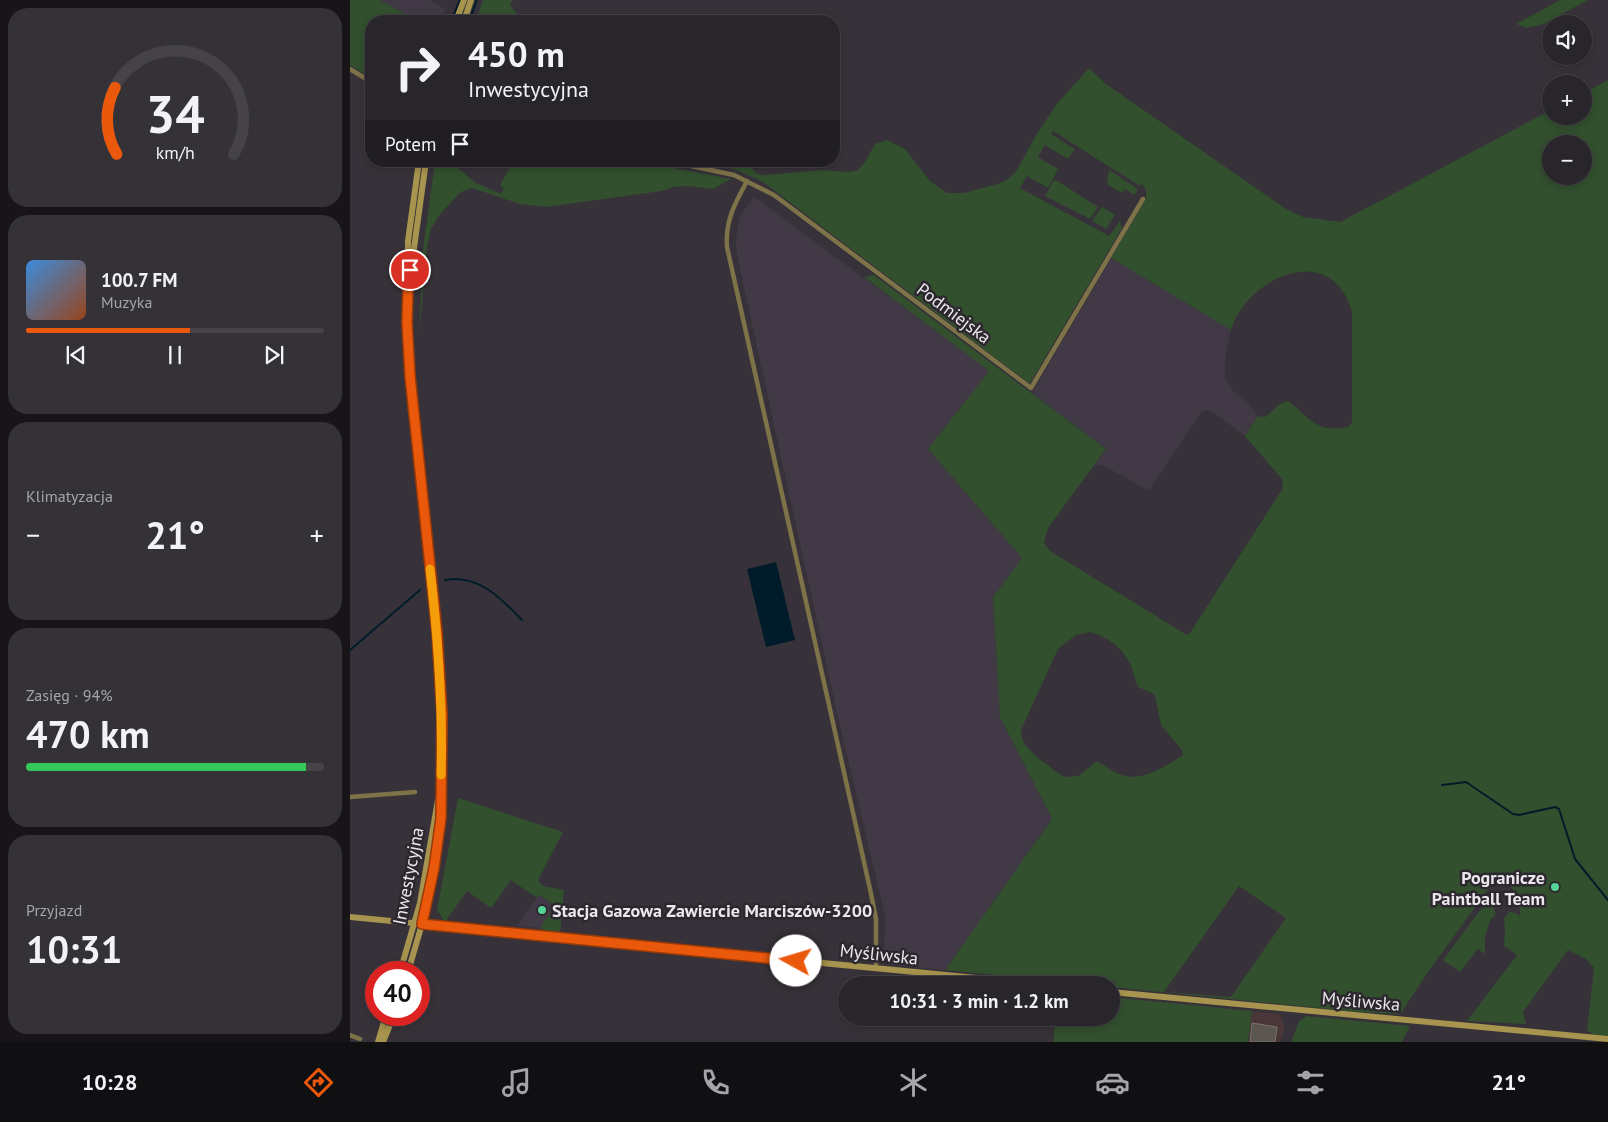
<!DOCTYPE html>
<html lang="pl">
<meta charset="utf-8">
<style>
:root{--surface:#29262b;--page:#353237;--text:#f1f3f6;--muted:#a5a5a9;--line:#454347;--accent:#ea580c}
body{margin:0;font-family:"PT Sans",sans-serif;background:var(--page);color:var(--text);height:100vh;display:flex;flex-direction:column;font-size:19px;white-space:nowrap}
*{box-sizing:border-box;margin:0}
p{font-size:16px;color:var(--muted)}
.icon{flex:none;width:28px;height:28px;fill:none;stroke:currentColor;stroke-width:2;stroke-linecap:round;stroke-linejoin:round}
.map{position:relative;flex:1;overflow:hidden}
.sheet{display:flex;flex-direction:column;gap:8px;padding:8px;background:#171518;width:350px}
.sheet>*{flex:none}
.top-card{position:absolute;left:15px;top:15px;width:475px;height:152px;border-radius:20px;box-shadow:0 2px 8px #0003,0 0 0 1px var(--line);background:#29262b;color:var(--text);overflow:hidden}
.buttons{position:absolute;left:1192px;top:15px;display:grid;gap:10px}
.buttons a{display:grid;place-items:center;width:50px;height:50px;border-radius:50%;background:var(--surface);box-shadow:0 2px 8px #0003,0 0 0 1px var(--line);font-size:25px}
.speed{position:absolute;left:15px;top:961px;display:flex;gap:10px;font-size:25px;font-weight:700;text-align:center}
.speed>*{display:grid;place-content:center;width:65px;height:65px;border-radius:50%;background:var(--surface);box-shadow:0 2px 8px #0003,0 0 0 1px var(--line);line-height:1}
.speed .limit{border:8px solid #d22;background:#fff;color:#111}
.pin{position:absolute;display:grid;place-items:center;width:42px;height:42px;color:#fff;margin:-21px;border:2px solid #fff;border-radius:50%;box-shadow:0 1px 5px #0007}
.me{position:absolute;width:55px;margin:-28px;rotate:276deg;stroke-linejoin:round;filter:drop-shadow(0 0 4px #0008)}
.turn{display:flex;align-items:center;gap:18px;height:105px;padding:0 20px;font-size:22px}
.turn .icon{width:65px;height:65px;stroke-width:2.5}
.turn b{display:block;font-size:35px;line-height:42px}
.then{display:flex;align-items:center;height:48px;padding:0 20px;background:#0003;gap:10px;font-size:19px}
.big{font-size:38px;font-weight:700;line-height:1.1}
.sheet .widget{flex:1;display:flex;flex-direction:column;justify-content:center;gap:8px;min-width:0;padding:0 18px;border-radius:20px;background:var(--page)}
.sheet .dial{align-items:center;gap:0}
.dial svg{height:130px;overflow:visible;fill:none;stroke:var(--line);stroke-width:7;stroke-linecap:round;text-anchor:middle}
.dial text{fill:var(--text);stroke:none}
.song{display:flex;align-items:center;gap:15px}
.cover{width:60px;height:60px;border-radius:8px;background:linear-gradient(135deg,hsl(210 70% 55%),hsl(20 70% 35%))}
.played{height:5px;border-radius:2px;background:linear-gradient(90deg,var(--accent) 55%,var(--line) 55%)}
.keys{display:flex;justify-content:space-around;direction:ltr}
.heat{display:flex;justify-content:space-between;align-items:center;font-size:28px;direction:ltr}
.charge{height:8px;border-radius:4px;background:linear-gradient(90deg,#34c759 94%,var(--line) 0)}
.trip{position:absolute;left:488px;top:976px;width:282px;height:50px;border-radius:25px;background:var(--surface);box-shadow:0 2px 8px #0003,0 0 0 1px var(--line);font-weight:700;line-height:50px;text-align:center}
.dock{display:flex;height:80px;justify-content:space-around;align-items:center;background:#100f11;color:var(--muted)}
.dock .icon{width:35px;height:35px}
.dock .on{color:var(--accent)}
.dock b{font-size:22px;color:var(--text)}
main{display:flex;flex:1;min-height:0}
.map>svg:first-child{display:block}
</style>
<main>
<section class="sheet">
<div class="widget dial"><svg viewBox="0 0 100 80">
<path d="M14 69A42 42 0 1 1 86 69"/>
<path d="M14 69A42 42 0 0 1 13 28" stroke="#ea580c"/>
<text x="50" y="56" font-size="32" font-weight="700">34</text>
<text x="50" y="72" font-size="11">km/h</text>
</svg></div>
<div class="widget">
<div class="song"><i class="cover"></i><div><b>100.7 FM</b><p>Muzyka</p></div></div>
<div class="played"></div>
<div class="keys"><svg class="icon" aria-label="previous" viewBox="0 0 24 24"><path d="M18 5L8 12l10 7zM5 5v14"/></svg><svg class="icon" aria-label="pause" viewBox="0 0 24 24"><path d="M8 5v14M16 5v14"/></svg><svg class="icon" aria-label="next" viewBox="0 0 24 24"><path d="M6 5l10 7-10 7zM19 5v14"/></svg></div>
</div>
<div class="widget"><p>Klimatyzacja</p>
<div class="heat"><a>−</a><b class="big">21°</b><a>+</a></div>
</div>
<div class="widget"><p>Zasięg · 94%</p><b class="big">470 km</b><div class="charge"></div></div>
<div class="widget"><p>Przyjazd</p><b class="big">10:31</b></div>
</section>
<div class="map">
<svg width="1258" height="1042" viewBox="0 0 1258 1042">
<rect width="100%" height="100%" fill="#373239"/>
<path fill="#4a3639" d="M902,1011L930,1014L935,1028L930,1042H898Z"/>
<path fill="#423946" d="M30,0H79L95,9L91,21H68Z
M404,197L640,371L578,449L672,558L643,597L650,717L702,819L595,970L543,965L534,955L535,916L489,721L389,264L386,245L387,230L390,216Z
M761,258L881,330L875,358V377L883,391L898,403L908,416L895,436L863,412L856,410L851,412L802,486L797,490L751,464L744,467L756,449L682,393Z
M189,895L205,906L190,928L167,926Z"/>
<path fill="#324f2e" fill-rule="evenodd" d="M0,0H30L68,21H21V78L0,65Z
M133,0H163L160,5L172,21H126Z
M1210,0H1238L1194,24L1177,28L1166,24Z
M739,68L756,84L936,209L953,217L990,222L1201,110V116H1234V93L1258,80V1037L1245,1036L1237,1030L1244,968L1236,959L1218,950L1173,1012L1176,1024L1117,1021L1167,955L1154,946L1155,931L1154,918L1159,912L1166,913L1170,916C1171,897 1162,887 1150,873L1078,972L1051,1013L1046,1014L1009,1012L761,987V985H741L595,970L702,819L650,717L643,597L672,558L578,449L639,371L514,277L524,275L756,449L698,528L694,543L700,551L837,635L840,633L933,488L932,479L895,436L908,416L915,417L930,404L938,401C958,415 963,431 991,428C997,427 999,427 1002,423V312C982,239 897,277 881,330L761,258L796,199V191L792,183L790,186L703,131L701,134L725,149L718,159L695,145L688,157L708,169L698,188L677,176L670,188L759,236L770,221L772,228L680,383L676,381L413,182L384,169L335,161H373L392,167L399,165L407,174L416,175L471,170L499,172L508,170L515,162L525,144L537,140L555,149L580,181L597,193H614L648,184L658,179L667,170L685,137L706,105ZM1201,144H1234V176H1201ZM740,632C755,636 771,646 778,660C783,668 784,678 788,687L802,693L805,696L811,725L832,750L833,754L832,756C812,768 789,784 767,773C760,770 754,765 747,761L728,776L714,777L689,759L676,746L672,738L671,730L708,649L726,635ZM889,886L936,918L881,997L814,992Z
M85,161H99L126,183L151,194L154,189L150,185L164,161H287L381,179L363,189L338,186L324,187L312,191L196,207L170,204L122,188L111,192L90,214L81,229L77,246L69,337L73,250Z
M759,170L788,189L784,195L775,189L772,193L757,184Z
M706,180L748,207L740,219L695,196L703,181Z
M752,207L765,215L756,229L742,221Z
M108,798L213,832L189,878V882L193,886L214,890L210,934L200,933L190,928L205,906L189,895L187,898L161,880L141,908L117,891L95,922L87,910Z
M1139,905H1143L1146,915L1140,920L1135,937V954L1128,949L1110,972L1093,960L1131,909Z
M761,997L902,1011L898,1042H703L706,1018H761Z
M957,1016L1060,1026L1052,1042H941L949,1021Z"/>
<path fill="#001c2a" d="M426,562L445,640L416,647L397,569Z"/>
<g fill="none" stroke-linecap="round" stroke-linejoin="round">
<path stroke="#001c2a" stroke-width="2" d="M101,21L110,0
M119,21L127,0
M95,580C128,574 151,598 172,620
M0,650L70,590
M1092,785L1116,782L1163,814L1169,815L1205,807L1209,809L1225,859L1258,900"/>
</g>
<path fill="#5b564f" stroke="#7a756d" d="M902,1023L927,1027L925,1042H900Z"/>
<g fill="none" stroke-linecap="round" stroke-linejoin="round">
<path stroke="#7e7248" stroke-width="4.5" d="M0,69L21,82
M318,161L384,175L424,195L681,388L793,199
M397,181C385,203 375,221 377,247L520,889L526,919V968
M0,797L65,792
M0,1035L10,1039"/>
<path stroke="#a7944e" stroke-width="6" d="M106,21L114,0
M114,21L121,0
M61,270L76,161
M0,917L698,985
M50,972L70,903L88,800
M58,972L72,924L90,828L92,726L90,669L61,390L57,336L58,241L69,161
M761,992L1258,1039
M28,1042L36,1015
M33,1042L44,1015"/>
</g>
<g fill="none" stroke-linecap="round" stroke-linejoin="round">
<g stroke="#983908" stroke-width="12">
<path id="route" d="M60,270L58,288L57,322L60,376L87,632L92,714L91,818L84,868L72,924L446,961"/>
</g>
<use href="#route" stroke="#ea580c" stroke-width="9"/>
<path stroke="#f59e0b" stroke-width="9" d="M80,569C88,638 93,706 91,775"/>
</g>
<g fill="#53d396" stroke="#2d282f" stroke-width="2">
<circle cx="1205" cy="887" r="5"/>
<circle cx="192" cy="910" r="5"/>
</g>
<g text-anchor="middle" dominant-baseline="central" stroke-width="5" stroke-linejoin="round" paint-order="stroke">
<g font-size="18" fill="#ebe8ec" stroke="#2d282f">
<text transform="translate(604 313) rotate(37)">Podmiejska</text>
<text transform="translate(58 876) rotate(-79)">Inwestycyjna</text>
<text transform="translate(529 954) rotate(6)">Myśliwska</text>
<text transform="translate(1011 1001) rotate(5)">Myśliwska</text>
</g>
<g font-size="18" font-weight="bold" fill="#ebe8ec" stroke="#2d282f" text-anchor="end">
<text x="1195" y="877">Pogranicze<tspan x="1195" dy="21">Paintball Team</tspan></text>
<text x="202" y="910" text-anchor="start">Stacja Gazowa Zawiercie Marciszów-3200</text>
</g>
</g>
</svg>
<div class="buttons">
<a><svg class="icon" aria-label="sound" viewBox="0 0 24 24"><path d="M4 9h4l5-4v14l-5-4H4zM17 9q2 3 0 6"/></svg></a>
<a>+</a>
<a>−</a>
</div>
<div class="speed"><div class="limit">40</div></div>
<div class="pin" style="left:60px;top:270px;background:#d93025"><svg class="icon" aria-label="arrive" viewBox="0 0 24 24"><path d="M6 21V4h12l-3 4 3 4H6"/></svg></div>
<svg class="me" style="left:446px;top:961px" viewBox="-20 -20 40 40"><circle r="19" fill="#fff"/><path d="M0-13L10 11 0 6-10 11z" fill="#ea580c"/></svg>
<div class="trip">10:31 · 3 min · 1.2 km</div>
<div class="top-card">
<div class="turn"><svg class="icon" aria-label="right" viewBox="0 0 24 24"><path d="M7 20v-9h11M14 6l5 5-5 5"/></svg><div><b>450 m</b>Inwestycyjna</div></div>
<div class="then">Potem<svg class="icon" aria-label="arrive" viewBox="0 0 24 24"><path d="M6 21V4h12l-3 4 3 4H6"/></svg></div>
</div>
</div>
</main>
<nav class="dock">
<b>10:28</b>
<svg class="icon on" aria-label="directions" viewBox="0 0 24 24"><path d="M12 3l9 9-9 9-9-9zM9 14v-3h6M13 9l2 2-2 2"/></svg>
<svg class="icon" aria-label="music" viewBox="0 0 24 24"><path d="M9 18V5l10-2v13"/><circle cx="6" cy="18" r="3"/><circle cx="16" cy="16" r="3"/></svg>
<svg class="icon" aria-label="phone" viewBox="0 0 24 24"><path d="M5 4h4l2 5-3 2q2 4 5 5l2-3 5 2v4C11 20 4 13 5 4z"/></svg>
<svg class="icon" aria-label="climate" viewBox="0 0 24 24"><path d="M12 3v18M4 7l16 10M4 17L20 7"/></svg>
<svg class="icon" aria-label="car" viewBox="0 0 24 24"><path d="M5 17H2v-5l4-1 3-4h7l3 4 3 1v5h-3M9 17h6M6 11h13"/><circle cx="7" cy="17" r="2"/><circle cx="17" cy="17" r="2"/></svg>
<svg class="icon" aria-label="filters" viewBox="0 0 24 24"><path d="M4 7h16M4 17h16"/><circle cx="9" cy="7" r="2"/><circle cx="15" cy="17" r="2"/></svg>
<b>21°</b>
</nav>
